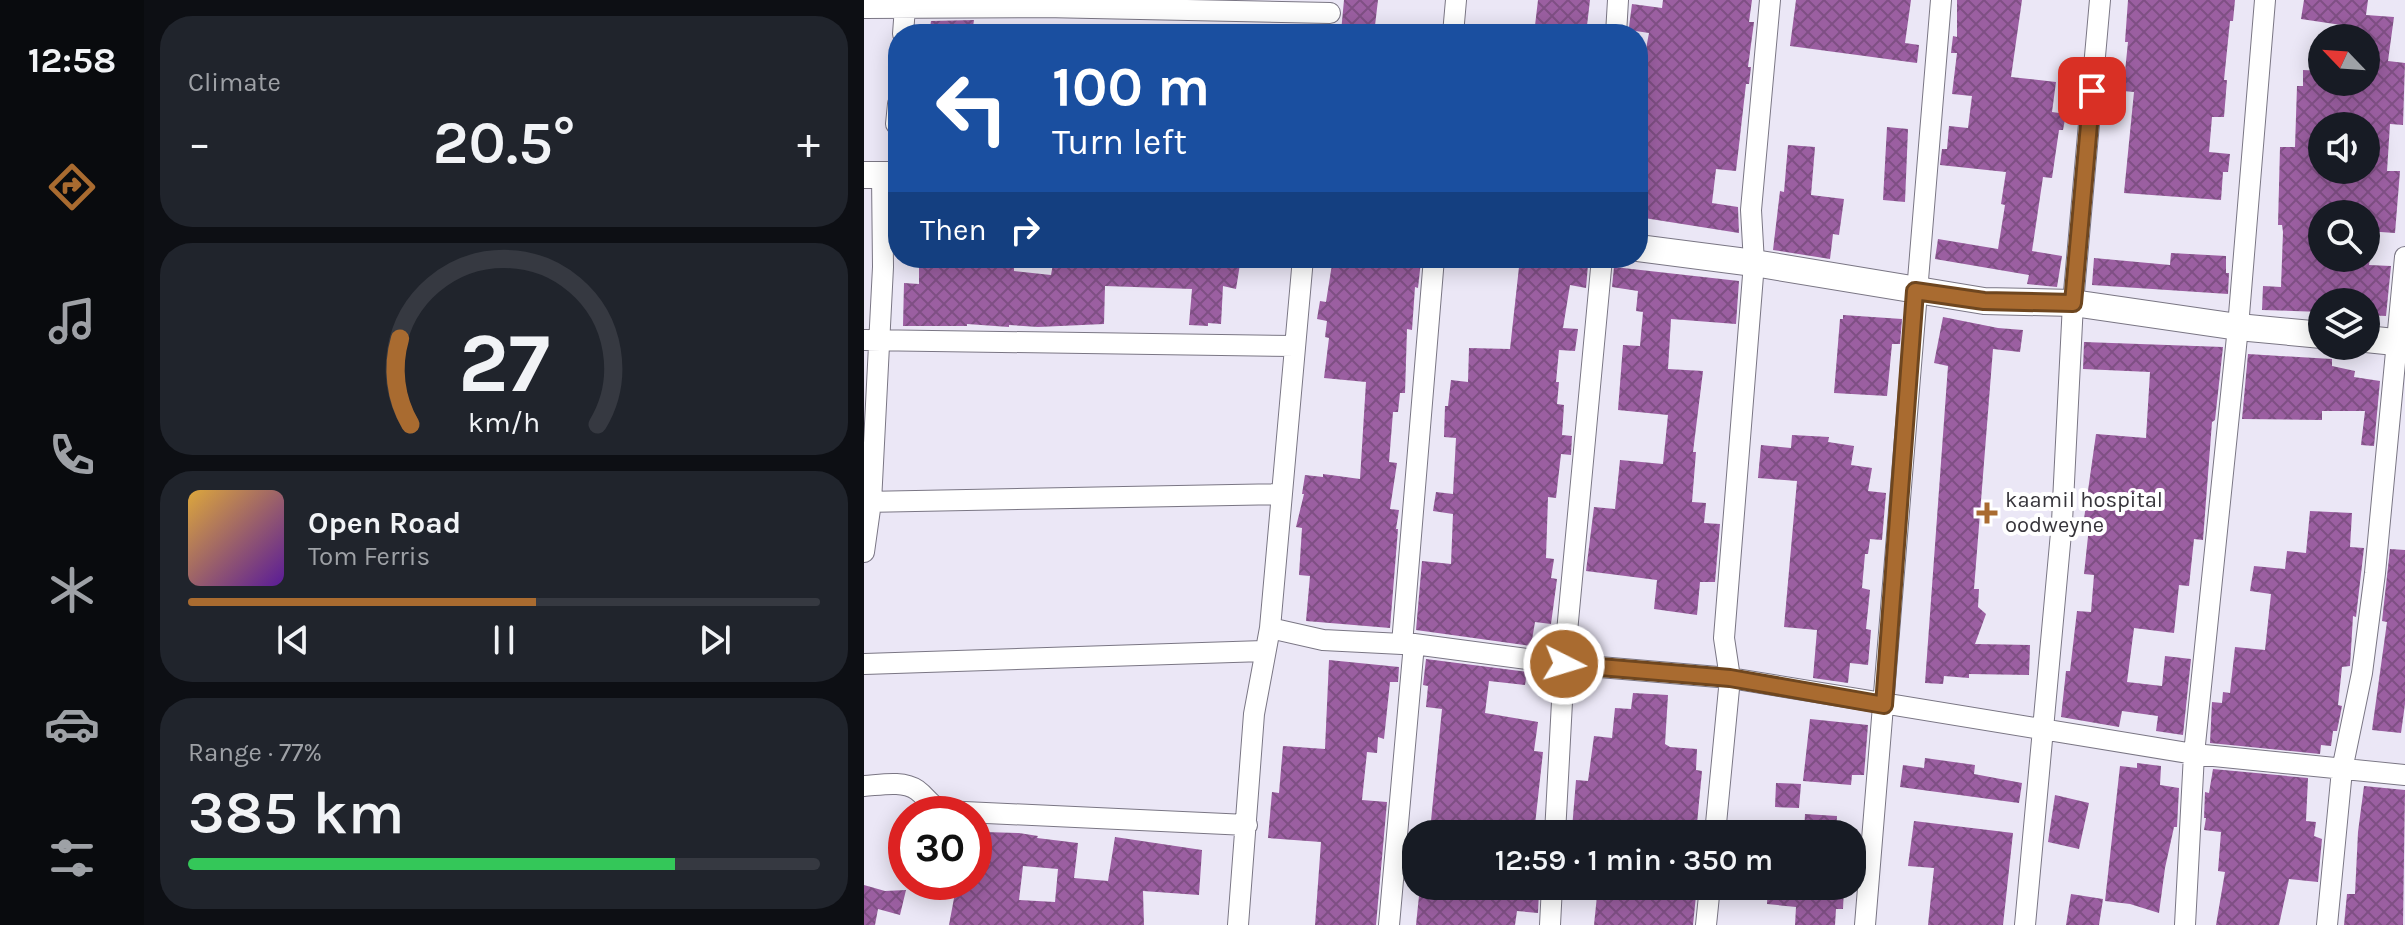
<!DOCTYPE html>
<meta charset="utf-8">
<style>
:root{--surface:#171b24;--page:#20242c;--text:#f1f3f6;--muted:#9ea1a6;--line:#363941;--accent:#a96b30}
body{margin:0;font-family:Karla,sans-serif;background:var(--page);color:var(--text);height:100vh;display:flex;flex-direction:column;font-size:30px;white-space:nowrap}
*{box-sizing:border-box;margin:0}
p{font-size:26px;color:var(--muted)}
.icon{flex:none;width:44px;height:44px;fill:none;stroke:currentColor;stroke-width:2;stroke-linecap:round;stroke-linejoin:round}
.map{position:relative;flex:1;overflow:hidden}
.side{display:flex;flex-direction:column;gap:16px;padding:16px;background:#0d0f14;width:720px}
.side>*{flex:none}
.guide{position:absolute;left:24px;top:24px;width:760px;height:244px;border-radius:32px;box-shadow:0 4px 20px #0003;background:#1a4fa0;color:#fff;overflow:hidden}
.needle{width:52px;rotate:295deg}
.fabs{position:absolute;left:1444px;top:24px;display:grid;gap:16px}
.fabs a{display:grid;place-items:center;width:72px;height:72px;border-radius:50%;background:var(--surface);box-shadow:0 4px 20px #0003;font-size:40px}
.speed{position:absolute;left:24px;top:796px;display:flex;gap:16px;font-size:40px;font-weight:700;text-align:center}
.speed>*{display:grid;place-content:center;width:104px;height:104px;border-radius:50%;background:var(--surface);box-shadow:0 4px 20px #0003;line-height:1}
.speed .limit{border:12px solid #d22;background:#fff;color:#111}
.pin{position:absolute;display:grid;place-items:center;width:68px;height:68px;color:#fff;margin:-34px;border-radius:16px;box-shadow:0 4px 12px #0006}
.me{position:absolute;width:88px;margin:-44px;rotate:95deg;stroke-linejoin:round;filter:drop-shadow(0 0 6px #0008)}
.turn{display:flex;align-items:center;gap:28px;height:168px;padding:0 32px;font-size:36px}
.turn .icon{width:104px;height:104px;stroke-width:2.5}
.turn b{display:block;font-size:56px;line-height:68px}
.then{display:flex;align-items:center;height:76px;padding:0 32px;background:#0003;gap:16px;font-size:30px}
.big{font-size:60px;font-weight:600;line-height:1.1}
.side .card{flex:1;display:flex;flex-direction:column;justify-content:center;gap:12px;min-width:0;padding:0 28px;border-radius:32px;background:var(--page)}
.side .dial{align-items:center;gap:0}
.dial svg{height:208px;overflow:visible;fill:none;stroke:var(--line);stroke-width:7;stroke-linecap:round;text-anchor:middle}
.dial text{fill:var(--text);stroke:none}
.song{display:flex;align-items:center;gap:24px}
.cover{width:96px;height:96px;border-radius:12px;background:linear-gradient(135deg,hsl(40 70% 55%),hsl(270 70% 35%))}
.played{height:8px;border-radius:4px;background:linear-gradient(90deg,var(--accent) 55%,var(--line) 55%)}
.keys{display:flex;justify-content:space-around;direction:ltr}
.heat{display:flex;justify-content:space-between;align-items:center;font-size:44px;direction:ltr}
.charge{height:12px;border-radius:6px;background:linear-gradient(90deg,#34c759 77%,var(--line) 0)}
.trip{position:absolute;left:538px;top:820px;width:464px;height:80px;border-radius:32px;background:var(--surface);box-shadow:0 4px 20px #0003;font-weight:600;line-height:80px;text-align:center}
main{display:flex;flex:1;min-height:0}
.dock{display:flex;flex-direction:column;width:144px;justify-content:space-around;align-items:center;background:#090b0e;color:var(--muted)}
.dock .icon{width:56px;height:56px}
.dock .on{color:var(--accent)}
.dock b{font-size:36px;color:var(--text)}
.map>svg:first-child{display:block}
</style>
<main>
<nav class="dock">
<b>12:58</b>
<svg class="icon on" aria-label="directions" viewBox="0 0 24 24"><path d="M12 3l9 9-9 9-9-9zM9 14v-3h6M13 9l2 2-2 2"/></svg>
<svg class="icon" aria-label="music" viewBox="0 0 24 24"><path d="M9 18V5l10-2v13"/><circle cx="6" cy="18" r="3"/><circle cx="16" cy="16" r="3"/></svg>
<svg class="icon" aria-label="phone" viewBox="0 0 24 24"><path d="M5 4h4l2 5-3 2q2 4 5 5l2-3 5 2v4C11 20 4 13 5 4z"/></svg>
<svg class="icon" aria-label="climate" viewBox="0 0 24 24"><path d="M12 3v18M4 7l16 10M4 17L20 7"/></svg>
<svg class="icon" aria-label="car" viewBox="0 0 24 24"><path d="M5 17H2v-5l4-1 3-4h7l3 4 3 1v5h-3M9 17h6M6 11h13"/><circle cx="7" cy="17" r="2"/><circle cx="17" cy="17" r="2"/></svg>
<svg class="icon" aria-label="filters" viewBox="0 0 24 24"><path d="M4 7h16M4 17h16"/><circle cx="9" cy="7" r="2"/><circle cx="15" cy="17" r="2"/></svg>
</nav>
<section class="side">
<div class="card"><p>Climate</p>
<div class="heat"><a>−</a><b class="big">20.5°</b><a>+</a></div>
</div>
<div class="card dial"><svg viewBox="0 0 100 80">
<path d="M14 69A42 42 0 1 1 86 69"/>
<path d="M14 69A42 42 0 0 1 10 36" stroke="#a96b30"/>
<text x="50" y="56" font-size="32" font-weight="700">27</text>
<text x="50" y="72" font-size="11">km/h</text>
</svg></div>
<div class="card">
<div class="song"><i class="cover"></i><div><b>Open Road</b><p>Tom Ferris</p></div></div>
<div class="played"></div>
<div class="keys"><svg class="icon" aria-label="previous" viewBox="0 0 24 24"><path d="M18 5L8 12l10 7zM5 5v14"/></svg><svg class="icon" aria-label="pause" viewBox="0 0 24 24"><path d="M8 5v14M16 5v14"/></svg><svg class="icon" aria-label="next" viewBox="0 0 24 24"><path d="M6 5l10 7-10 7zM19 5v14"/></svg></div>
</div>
<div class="card"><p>Range · 77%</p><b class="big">385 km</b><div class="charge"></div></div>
</section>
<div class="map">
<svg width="1541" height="925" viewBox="0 0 1541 925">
<defs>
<pattern id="building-cross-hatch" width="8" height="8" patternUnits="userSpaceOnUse" patternTransform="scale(2)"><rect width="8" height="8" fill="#9b5fa1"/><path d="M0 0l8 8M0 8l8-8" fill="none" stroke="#7f4f84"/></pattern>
</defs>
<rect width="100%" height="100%" fill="#ebe7f6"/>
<path fill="url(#building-cross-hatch)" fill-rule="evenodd" d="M480,0H514L510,34L477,32Z
M674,0H726L722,34H670Z
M799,0H888L885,22H890L884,67H887L885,84H882L872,171L852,169L848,203L874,207L875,233L774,217V64L779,65L785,33L765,30V27L768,4L798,8Z
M932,0H1047L1041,43L1055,45L1053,63L926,46Z
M1093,0H1158L1147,77L1192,82L1188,112L1202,114L1199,130H1195L1188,178L1179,177L1168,251L1198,256L1193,287L1163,284L1165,275L1071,259L1074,239L1134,249L1141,205L1137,204L1142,172L1076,165L1078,149H1083L1085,126L1104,128L1108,96L1088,94L1093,53H1087L1089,36L1093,37Z
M1264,0H1371L1369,21H1366L1360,80H1363L1360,117H1348L1345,152L1366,154L1364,172H1359L1357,200L1260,193L1270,92L1259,91L1264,42H1261Z
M1440,0H1504L1502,15L1530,17L1524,61L1541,63L1539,125L1526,124L1523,171H1536L1531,233L1502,231V213L1458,211V258H1506L1505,265L1527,266L1522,316L1502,315V302H1458V312L1398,310L1399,286L1417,287L1419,232L1418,225H1414L1416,147H1431L1433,86H1439V70L1458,71V82H1502V38H1482L1484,26L1437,19ZM1458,126H1502V170H1458Z
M110,20L108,34H65L67,21Z
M1023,127L1044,129L1041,202L1019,200Z
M924,145L951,147L947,195L980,199L975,235L969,234L966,259L909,250L916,191L920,192Z
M1307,253L1362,256V273H1365L1364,294L1228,285L1230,258L1306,265Z
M55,258H129V265L150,266V271L187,275L190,258H377L372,289L359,286L357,324L344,323V326L325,325L328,289L241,286L240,324L174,327L145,325V327L103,324V326H39L40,283L55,284Z
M469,258H543L557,261L554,288L551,287L548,330L543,329L541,393H536L534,412H529L525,462L533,463L526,509L535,510L532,529H534L526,628L442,621L446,576L435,575L438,528L432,527L440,494H438L441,475L459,477V474L496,479L502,382L460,378L465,338L461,337L463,321L453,319L456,301L462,302Z
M656,258H686L724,265L722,288L706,285L699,328L714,329L711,351L695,350L692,382H695L693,404L700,405L698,435L708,436L707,455L697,454L692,498L684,497L682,558L690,559L687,578L693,579L687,624L671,622L667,646L552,630L558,561L587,564L589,514L569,511L572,492L589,494L592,438L580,437L581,406H584L587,380L604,382L605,348L646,349Z
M750,267L875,281L872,324L807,319L804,369L839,371L829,452H832L828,502L842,503L840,523L856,524L851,582H836L833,615L790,609L793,580L722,571L730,507L751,509L756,460L799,464L804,415L754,410L759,345L776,346L779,312L772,311L774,291L748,287Z
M979,315L1038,319L1036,344H1028L1023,396L970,393L976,319H979Z
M1079,317L1134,328L1159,330L1156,352L1129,349L1110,589H1115L1114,607L1122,614L1111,644L1166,645L1165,675L1105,674V678L1080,676L1079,684L1061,683L1084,366L1070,363Z
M1220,342L1359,347L1351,420L1348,422L1339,540L1330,539L1325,586L1315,585L1310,633L1270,628L1263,682L1298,686L1301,656L1327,659L1319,735L1292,731L1294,716L1258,711L1255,727L1197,717L1202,671H1206L1213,611L1227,612L1230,575L1220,574L1225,527L1219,526L1232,434L1282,438L1286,372L1219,369Z
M1384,354L1468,359V366L1491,371L1490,377L1516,381L1510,446L1497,445L1501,411H1458V420L1378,419Z
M928,435L965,437L964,442L990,446L987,465L1008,468L1004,491L1022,493L1018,540L1006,539L1004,554H1001L998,588L1006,590L1002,629L1007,630L1004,665L986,663L984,683L949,678L953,630L920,627L933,481L894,478L897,445L927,448Z
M1446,511L1488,513L1486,547L1500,548L1492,617L1489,616L1486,666L1478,667L1474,705L1478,706L1473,731H1469L1467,746L1457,745L1456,754L1346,743L1348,702L1358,703L1359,692L1366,693L1371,647L1401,650L1407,594L1386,591L1390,566L1421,569L1423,551L1442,553Z
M1526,549L1541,550V704L1537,733L1508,730L1523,622L1518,621Z
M562,659L663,672L661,685L625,681L621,713L674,722L670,751L679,752L670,834H593L594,824L567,821L578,709L562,707L564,686L559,685Z
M465,660L535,667L534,682H526L520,739L514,737L513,753L503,752L498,800L523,802L512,925H451L457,842L404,838L408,792L415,793L419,746L461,749Z
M769,693L804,695L801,744L806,747L833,749L832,770L838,771L832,834H732V830L708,829L712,780L724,781L730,736L748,738L751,708L767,709Z
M946,719L1004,725L1000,775H988L987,785L939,781Z
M1061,758L1111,765L1110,774L1158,783L1155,803L1036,787L1039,765L1060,768Z
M1273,763L1297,766L1296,785L1315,788L1313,827H1310L1301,868L1295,913L1266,904L1241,901L1256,766L1273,768Z
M1349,769L1444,778L1442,821L1452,822L1450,836L1458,839L1454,882L1425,879L1415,925H1352L1361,872L1354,871L1357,832L1340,830L1342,818H1340L1341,792L1345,793Z
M912,783L937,784L935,808L911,807Z
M1500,786L1541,790L1539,925H1480L1483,894H1491L1494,832Z
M1191,795L1225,803L1215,849L1184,842Z
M941,814L973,816L972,834H940Z
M1050,821L1149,833L1139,925H1064L1070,868L1044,866Z
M120,832L155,833L174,836L173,838L214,843L210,878L244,881L251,837L338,850L335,895L279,891L280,925H85L93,882H110V868H114ZM159,866L194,869L191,902L155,900Z
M0,885L21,891L42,890L36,915L14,909L11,925H0Z
M556,886L588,889V886H657V890L675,891L674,913L653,911L651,925H552Z
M734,886H833L829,925H730Z
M904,886L980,887L979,909H972L971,925H931L932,907L903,904Z
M1207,894L1239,899L1235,925H1202Z"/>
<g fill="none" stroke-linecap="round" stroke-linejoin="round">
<g stroke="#7a7684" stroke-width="22">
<path id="street" d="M0,8L180,7L466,13
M39,34L41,7
M589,34L592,0
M752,34L754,0
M32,124L34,104
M0,340L431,346
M0,502L418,494
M0,552L7,502L19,267L18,175
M406,628L459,640L538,644
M550,644L700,664L866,678L1330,754L1541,775
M0,664L400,651
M0,786C16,785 39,780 53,790C64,798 65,805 79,811L383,825
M691,834L700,664L738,258
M851,834L866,678L860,638L890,263L887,210L906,0
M374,925L390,714L406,628L439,258
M525,925L550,644H538L570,258
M686,925L688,886
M842,925L846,886
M1001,925L1077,0
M1161,925L1198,522L1209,303L1236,0
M1321,925L1330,754L1374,327L1401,0
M1463,925L1478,770L1498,673L1511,573L1541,257"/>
</g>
<g stroke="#7a7684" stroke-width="28">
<path id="secondary" d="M0,175H34
M774,248L890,263L1120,301L1209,303L1374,327L1458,335
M1502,339L1541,343"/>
</g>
<use href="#street" stroke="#fff" stroke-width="20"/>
<use href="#secondary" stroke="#fff" stroke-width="26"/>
</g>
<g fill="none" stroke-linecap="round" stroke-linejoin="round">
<g stroke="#6e461f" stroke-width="20">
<path id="route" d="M700,664L866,678L1020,705L1051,291L1120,301L1209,303L1228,91"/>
</g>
<use href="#route" stroke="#a96b30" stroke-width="14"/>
</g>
<path fill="#a96b30" stroke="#fff" stroke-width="3" d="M1119 501h8v8h8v8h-8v8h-8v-8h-8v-8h8z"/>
<g text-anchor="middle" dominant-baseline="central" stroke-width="8" stroke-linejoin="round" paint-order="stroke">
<g font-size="22" fill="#37353b" stroke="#fff" text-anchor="start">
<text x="1141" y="500">kaamil hospital<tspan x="1141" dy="25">oodweyne</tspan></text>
</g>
</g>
</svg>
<div class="fabs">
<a><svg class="needle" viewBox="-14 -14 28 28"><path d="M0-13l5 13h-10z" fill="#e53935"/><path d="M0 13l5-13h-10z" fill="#9ea1a6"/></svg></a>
<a><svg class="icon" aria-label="sound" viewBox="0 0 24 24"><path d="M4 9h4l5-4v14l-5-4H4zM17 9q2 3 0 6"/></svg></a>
<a><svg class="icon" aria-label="search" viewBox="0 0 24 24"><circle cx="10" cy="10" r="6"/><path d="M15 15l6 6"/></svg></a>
<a><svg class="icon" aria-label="layers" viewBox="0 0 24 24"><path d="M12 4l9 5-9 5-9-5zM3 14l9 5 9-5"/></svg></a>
</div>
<div class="speed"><div class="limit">30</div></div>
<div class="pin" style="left:1228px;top:91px;background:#d93025"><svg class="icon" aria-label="arrive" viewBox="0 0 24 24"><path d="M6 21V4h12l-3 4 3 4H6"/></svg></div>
<svg class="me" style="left:700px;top:664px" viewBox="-20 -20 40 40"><circle r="17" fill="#a96b30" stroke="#fff" stroke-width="3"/><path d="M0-11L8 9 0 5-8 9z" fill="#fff"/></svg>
<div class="trip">12:59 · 1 min · 350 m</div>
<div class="guide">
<div class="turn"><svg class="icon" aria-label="left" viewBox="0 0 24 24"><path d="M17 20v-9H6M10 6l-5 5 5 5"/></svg><div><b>100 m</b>Turn left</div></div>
<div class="then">Then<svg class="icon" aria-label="right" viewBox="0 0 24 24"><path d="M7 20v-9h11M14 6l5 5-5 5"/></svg></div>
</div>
</div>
</main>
